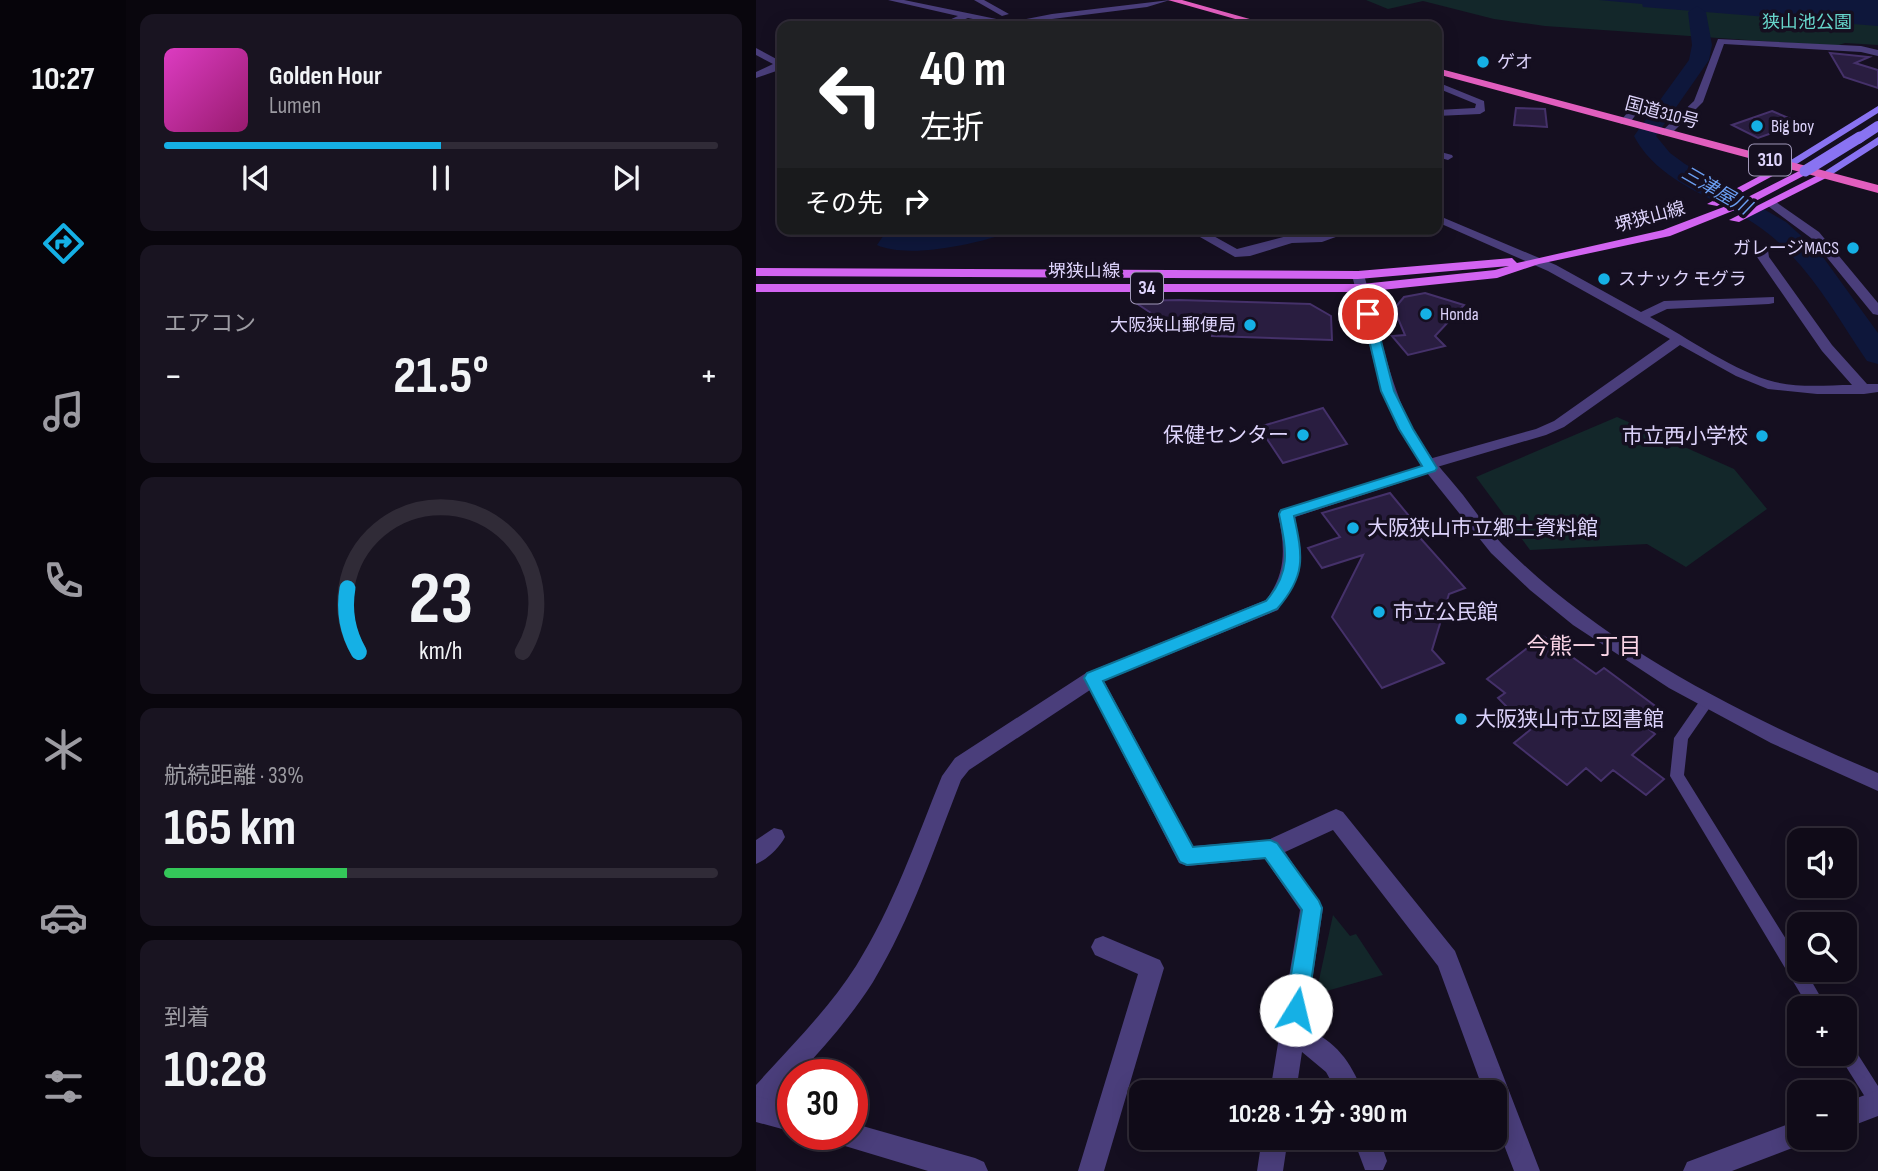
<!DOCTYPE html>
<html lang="ja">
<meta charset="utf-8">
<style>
:root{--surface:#100b18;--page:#191421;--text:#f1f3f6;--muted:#9c9ba2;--line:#302b37;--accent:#15b0e5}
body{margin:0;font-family:"Sofia Sans Condensed","Noto Sans JP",sans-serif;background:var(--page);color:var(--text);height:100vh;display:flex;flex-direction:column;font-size:26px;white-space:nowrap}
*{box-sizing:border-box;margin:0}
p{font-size:23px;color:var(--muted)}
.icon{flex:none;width:38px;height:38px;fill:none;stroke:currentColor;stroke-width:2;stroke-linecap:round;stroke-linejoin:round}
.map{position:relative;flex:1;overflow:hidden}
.sheet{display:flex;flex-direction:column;gap:14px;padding:14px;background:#09060d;width:630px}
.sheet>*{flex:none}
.top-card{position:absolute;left:21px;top:21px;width:665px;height:214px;border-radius:14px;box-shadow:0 4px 18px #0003,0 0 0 2px var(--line);background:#202124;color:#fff;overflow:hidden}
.tools{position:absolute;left:1031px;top:828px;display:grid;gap:14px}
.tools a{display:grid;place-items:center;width:70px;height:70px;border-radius:14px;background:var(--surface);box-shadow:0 4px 18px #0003,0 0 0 2px var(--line);font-size:35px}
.speed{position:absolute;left:21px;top:1059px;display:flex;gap:14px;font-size:35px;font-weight:700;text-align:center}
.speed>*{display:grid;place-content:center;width:91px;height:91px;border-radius:50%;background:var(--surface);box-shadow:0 4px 18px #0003,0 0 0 2px var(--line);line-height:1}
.speed .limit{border:10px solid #d22;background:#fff;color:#111}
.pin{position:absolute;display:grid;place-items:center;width:60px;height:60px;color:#fff;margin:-30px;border:4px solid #fff;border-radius:50%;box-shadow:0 2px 7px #0007}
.me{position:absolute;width:77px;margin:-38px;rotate:9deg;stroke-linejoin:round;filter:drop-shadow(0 0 5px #0008)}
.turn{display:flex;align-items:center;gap:24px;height:147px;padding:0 28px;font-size:32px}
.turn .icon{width:91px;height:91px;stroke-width:2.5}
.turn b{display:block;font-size:49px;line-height:60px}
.then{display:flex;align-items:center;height:66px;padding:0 28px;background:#0003;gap:14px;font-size:26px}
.big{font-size:52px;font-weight:700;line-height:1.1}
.sheet .tile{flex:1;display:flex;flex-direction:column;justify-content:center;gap:10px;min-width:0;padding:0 24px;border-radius:14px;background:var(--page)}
.sheet .dial{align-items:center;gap:0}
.dial svg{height:182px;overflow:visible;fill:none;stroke:var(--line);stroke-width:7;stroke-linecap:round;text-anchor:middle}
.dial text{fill:var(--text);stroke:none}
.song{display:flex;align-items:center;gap:21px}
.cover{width:84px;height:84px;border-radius:10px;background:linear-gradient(135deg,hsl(310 70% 55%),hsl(320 70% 35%))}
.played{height:7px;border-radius:4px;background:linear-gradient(90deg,var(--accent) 50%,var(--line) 50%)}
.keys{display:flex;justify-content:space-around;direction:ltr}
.heat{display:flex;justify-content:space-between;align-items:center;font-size:38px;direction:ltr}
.charge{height:10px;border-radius:5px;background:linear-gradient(90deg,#34c759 33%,var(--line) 0)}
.trip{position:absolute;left:373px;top:1080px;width:378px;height:70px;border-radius:14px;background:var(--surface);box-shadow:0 4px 18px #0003,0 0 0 2px var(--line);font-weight:700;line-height:70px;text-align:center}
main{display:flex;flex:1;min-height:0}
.dock{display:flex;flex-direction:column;width:126px;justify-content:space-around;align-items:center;background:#06040a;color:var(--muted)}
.dock .icon{width:49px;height:49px}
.dock .current{color:var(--accent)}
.dock b{font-size:32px;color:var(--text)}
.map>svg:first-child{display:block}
</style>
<main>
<nav class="dock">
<b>10:27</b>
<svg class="icon current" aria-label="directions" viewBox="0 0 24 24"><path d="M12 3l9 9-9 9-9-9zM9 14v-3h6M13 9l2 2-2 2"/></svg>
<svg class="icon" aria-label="music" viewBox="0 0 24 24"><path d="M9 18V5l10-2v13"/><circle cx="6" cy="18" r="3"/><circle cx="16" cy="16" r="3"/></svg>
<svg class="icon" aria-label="phone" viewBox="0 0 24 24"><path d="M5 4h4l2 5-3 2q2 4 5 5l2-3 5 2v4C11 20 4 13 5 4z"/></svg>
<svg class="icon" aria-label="climate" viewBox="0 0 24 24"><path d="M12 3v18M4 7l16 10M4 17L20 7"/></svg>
<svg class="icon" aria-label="car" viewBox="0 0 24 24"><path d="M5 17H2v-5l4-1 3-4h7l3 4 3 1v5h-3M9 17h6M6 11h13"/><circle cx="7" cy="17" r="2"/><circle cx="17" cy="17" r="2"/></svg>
<svg class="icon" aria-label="filters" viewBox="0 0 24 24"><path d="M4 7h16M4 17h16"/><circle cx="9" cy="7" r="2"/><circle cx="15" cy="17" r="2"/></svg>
</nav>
<section class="sheet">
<div class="tile">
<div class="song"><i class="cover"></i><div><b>Golden Hour</b><p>Lumen</p></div></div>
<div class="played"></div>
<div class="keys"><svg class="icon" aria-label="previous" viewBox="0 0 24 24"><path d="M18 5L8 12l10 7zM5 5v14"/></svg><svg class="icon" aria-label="pause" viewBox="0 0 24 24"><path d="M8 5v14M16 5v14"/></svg><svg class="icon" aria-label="next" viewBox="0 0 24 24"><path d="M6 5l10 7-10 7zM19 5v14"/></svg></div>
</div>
<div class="tile"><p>エアコン</p>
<div class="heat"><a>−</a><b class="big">21.5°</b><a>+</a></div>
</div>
<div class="tile dial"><svg viewBox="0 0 100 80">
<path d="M14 69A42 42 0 1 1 86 69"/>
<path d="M14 69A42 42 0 0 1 9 41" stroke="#15b0e5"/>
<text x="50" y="56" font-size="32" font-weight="700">23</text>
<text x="50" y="72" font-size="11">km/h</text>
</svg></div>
<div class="tile"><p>航続距離 · 33%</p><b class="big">165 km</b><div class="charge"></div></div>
<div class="tile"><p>到着</p><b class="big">10:28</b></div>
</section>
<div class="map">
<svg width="1122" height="1171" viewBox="0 0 1122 1171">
<rect width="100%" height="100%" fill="#150f20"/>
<path fill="#13272a" d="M610,0H1122V45L1089,43L1080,46L789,26L738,19L667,1L632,9Z
M861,417L978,469L1011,509L930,567L891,544L774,550L720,477Z
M577,915L594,936L600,934L627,975L560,994Z"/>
<path fill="#0e173b" d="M843,0H1122V26L887,7L886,4Z
M132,229H263C230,242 153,260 121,245Z"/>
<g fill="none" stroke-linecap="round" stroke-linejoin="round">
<path fill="#0e173b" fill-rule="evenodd" d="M941,6L950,12L956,45L953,60L900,136L914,153L929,164L1030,222L1064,253L1122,333V364L1111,361C1081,317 1056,270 1014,235C971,199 905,188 878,136L933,60L936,45L932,12Z"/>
</g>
<path fill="#291d40" stroke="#45316a" stroke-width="2" d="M1074,53L1113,57L1099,63L1122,70V88L1088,77Z
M760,108L789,109L791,127L758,125Z
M1016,111L1044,123L1002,138L976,125Z
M669,293L708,305L679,336L689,346L652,355L636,336L649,335L638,309L648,297Z
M423,300L554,304L575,316L576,340L456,336L458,323H410L377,301Z
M567,408L591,444L527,463L503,427Z
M634,493L663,528L657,530L709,588L693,594L676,650L688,663L626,688L576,617L607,555L566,568L552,548L584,537L566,513Z
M787,636L840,674L848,668L902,708L884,722L899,734L876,755L908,779L890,795L857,770L845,781L830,768L811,785L758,743L774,730L742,698L749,693L731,679Z"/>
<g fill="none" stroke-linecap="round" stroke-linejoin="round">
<path fill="#4a3e7b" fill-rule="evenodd" d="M952,695L957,696L959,700L932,739L928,775L1043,960V970H1049L1071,1008H1053L914,776L918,738L947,696Z
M1088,1040L1094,1042L1122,1086V1111L1116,1108L1082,1054H1088Z"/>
<path fill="#4a3e7b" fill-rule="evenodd" d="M132,0H148L255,22L296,14L414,0L391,7L296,19L266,26H251L212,18L191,26H180L202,16Z
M218,0H228L253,14L246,16Z
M962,39L1105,46L1122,50V56L1105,52L968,44L947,102L914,135H906V131L938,101Z
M0,48L26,62V69L0,78V72L17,64L0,55Z
M681,82L728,101L729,111L724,114L681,116V110L719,108L720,104L681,88Z
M878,104L886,106L873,124H865L864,122Z
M681,151L696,155L697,157L692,160L681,157Z
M1012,202H1020L1063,232L1122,303V315L1117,314L1055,238L1012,206Z
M681,215L800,265L885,312L908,301L1018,297V303L1013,304L911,309L894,317C930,337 981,373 1019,382C1044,388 1071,385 1096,385L1066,351L1001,257L1004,250H1012L1013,257L1076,345L1111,384H1122V392L1108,394H1061L1012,389L980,376L924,345L808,427L790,435L681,467L680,471L539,517L545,551L543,572L522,610L348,681L437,846L512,840L573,812L580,809L587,812L699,951L784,1171H758L738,1119V1092H728L682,966L577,830L529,852L567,908L549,1028C581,1042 594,1061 607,1092H581L570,1072L546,1052L540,1092H514L544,910L509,859L431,866L423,863L334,690L213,770L205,780C178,849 155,919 117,982C96,1015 70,1045 43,1074H37V1082L9,1113L0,1117V1085C34,1047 72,1010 100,966C137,907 160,840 186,776L199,758L330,673L510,600C531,572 529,547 522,514L524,510L665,466L666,461L780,429L798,421L914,339L792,271L681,222Z
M430,229H445L481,249L535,235L576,232V229H588V234L566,242L536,243L494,256L479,257Z
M18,828L26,830L29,837C23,848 12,859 0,864V840Z
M347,936L404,960L408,968L348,1171H322L382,974L339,955L335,947L339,939Z
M506,1138H532L527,1171H501Z
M597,1138H623L631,1161L627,1170H609Z"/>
<path fill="#4a3e7b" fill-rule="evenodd" d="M602,271L608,275C623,326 632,380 656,427C669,452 689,473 707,495C720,512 732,530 747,545C851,649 988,716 1122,773V791L1015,743L913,688L817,625L774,590L735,553L667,468L641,426L620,371L596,275Z
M1122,1090V1116L1088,1129V1103Z
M0,1096L37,1106V1132L0,1122Z
M1043,1120V1138H1054L1052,1142L976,1171H927L931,1162Z
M96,1123L219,1158L228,1162L232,1171H172L79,1143L75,1134H96Z"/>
<path fill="#8973f2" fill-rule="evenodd" d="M1122,106V113L1036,167L1027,165Z
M1122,137V145L1072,177L1063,175Z"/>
<path fill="#d264f1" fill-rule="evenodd" d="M1028,163L1037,165L961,206L951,204Z
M1049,168L1054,171L1053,173L994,204L914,236L783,264L741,278L606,292H0V284H606L739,270L753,266L602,279L0,276V268L602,271L756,258L761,263L907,230L986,200Z
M1068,172L1072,173V177L983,222L973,220Z"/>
<path fill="#e15ebe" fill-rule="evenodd" d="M412,0H426L519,26H504Z
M681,68L1122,185V193L681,74Z"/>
<path stroke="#8973f2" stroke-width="10" d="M1102,139L1122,126"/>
<path stroke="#8973f2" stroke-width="11" d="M1049,171L1104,137"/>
</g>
<path fill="#15b0e5" stroke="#0e7295" stroke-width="2" d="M612,311L618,314L638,391L657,429L681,468L679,471L538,516C547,557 550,576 521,609L347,681L437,847L514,840L521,843L563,901L566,908L551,1010L548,1017L540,1021L532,1017L529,1010L546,910L509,858L431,865L424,862L328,678L331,673L510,601C536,571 530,549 523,514L525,510L666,466L643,429L625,391L607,314Z"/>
<g fill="#15b0e5" stroke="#150f20" stroke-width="2.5">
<circle cx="727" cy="62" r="7"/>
<circle cx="1001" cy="126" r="7"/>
<circle cx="1097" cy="248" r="7"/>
<circle cx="848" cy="279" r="7"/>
<circle cx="670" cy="314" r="7"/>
<circle cx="494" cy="325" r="7"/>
<circle cx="547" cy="435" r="7"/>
<circle cx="1006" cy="436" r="7"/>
<circle cx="597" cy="528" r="7"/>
<circle cx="623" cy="612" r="7"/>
<circle cx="705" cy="719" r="7"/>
</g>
<g text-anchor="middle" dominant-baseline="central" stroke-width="7" stroke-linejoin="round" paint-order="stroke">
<g font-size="18" fill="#66d4c9" stroke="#150f20">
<text x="1051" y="22">狭山池公園</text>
</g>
<g font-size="18" fill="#ddd3fb" stroke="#150f20" text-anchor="start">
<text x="741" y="62">ゲオ</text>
<text x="1015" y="126">Big boy</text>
<text x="1083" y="248" text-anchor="end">ガレージMACS</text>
<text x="862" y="279">スナック モグラ</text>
<text x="684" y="314">Honda</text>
<text x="480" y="325" text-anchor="end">大阪狭山郵便局</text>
</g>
<g font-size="18" fill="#ddd3fb" stroke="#150f20">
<text transform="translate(906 113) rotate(15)">国道310号</text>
<text transform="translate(894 217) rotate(-15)">堺狭山線</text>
<text x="328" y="271">堺狭山線</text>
</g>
<g fill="#150f20" stroke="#a198b9" stroke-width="2">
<rect x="993" y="144.5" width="42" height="31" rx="5"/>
<rect x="375" y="272.5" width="32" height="31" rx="5"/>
</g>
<g font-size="19" font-weight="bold" fill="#ddd3fb">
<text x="1014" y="160">310</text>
<text x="391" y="288">34</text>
</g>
<g font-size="19" font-style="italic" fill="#6a9ef1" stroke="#150f20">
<text transform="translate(960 191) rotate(30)">三津屋川</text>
</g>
<g font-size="21" fill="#ddd3fb" stroke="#150f20" text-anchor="start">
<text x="533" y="435" text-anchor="end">保健センター</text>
<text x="992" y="436" text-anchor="end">市立西小学校</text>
<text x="611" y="528">大阪狭山市立郷土資料館</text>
<text x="637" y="612">市立公民館</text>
<text x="719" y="719">大阪狭山市立図書館</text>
</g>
<g font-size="23" fill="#fbd5e7" stroke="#150f20">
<text x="828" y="647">今熊一丁目</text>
</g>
</g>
</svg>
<div class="tools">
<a><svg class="icon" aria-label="sound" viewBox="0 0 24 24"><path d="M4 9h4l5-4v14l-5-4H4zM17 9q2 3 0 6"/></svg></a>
<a><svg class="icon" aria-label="search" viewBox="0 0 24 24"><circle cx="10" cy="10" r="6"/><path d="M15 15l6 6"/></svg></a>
<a>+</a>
<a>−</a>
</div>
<div class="speed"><div class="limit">30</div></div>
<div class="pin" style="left:612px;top:314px;background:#d93025"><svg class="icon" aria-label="arrive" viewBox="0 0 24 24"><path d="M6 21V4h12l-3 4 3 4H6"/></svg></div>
<svg class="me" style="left:540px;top:1010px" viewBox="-20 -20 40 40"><circle r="19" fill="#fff"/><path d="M0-13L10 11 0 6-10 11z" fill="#15b0e5"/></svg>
<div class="trip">10:28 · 1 分 · 390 m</div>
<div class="top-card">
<div class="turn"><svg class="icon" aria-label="left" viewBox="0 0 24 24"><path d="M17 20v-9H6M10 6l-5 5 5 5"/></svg><div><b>40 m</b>左折</div></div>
<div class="then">その先<svg class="icon" aria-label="right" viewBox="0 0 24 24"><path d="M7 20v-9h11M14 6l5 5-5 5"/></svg></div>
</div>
</div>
</main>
